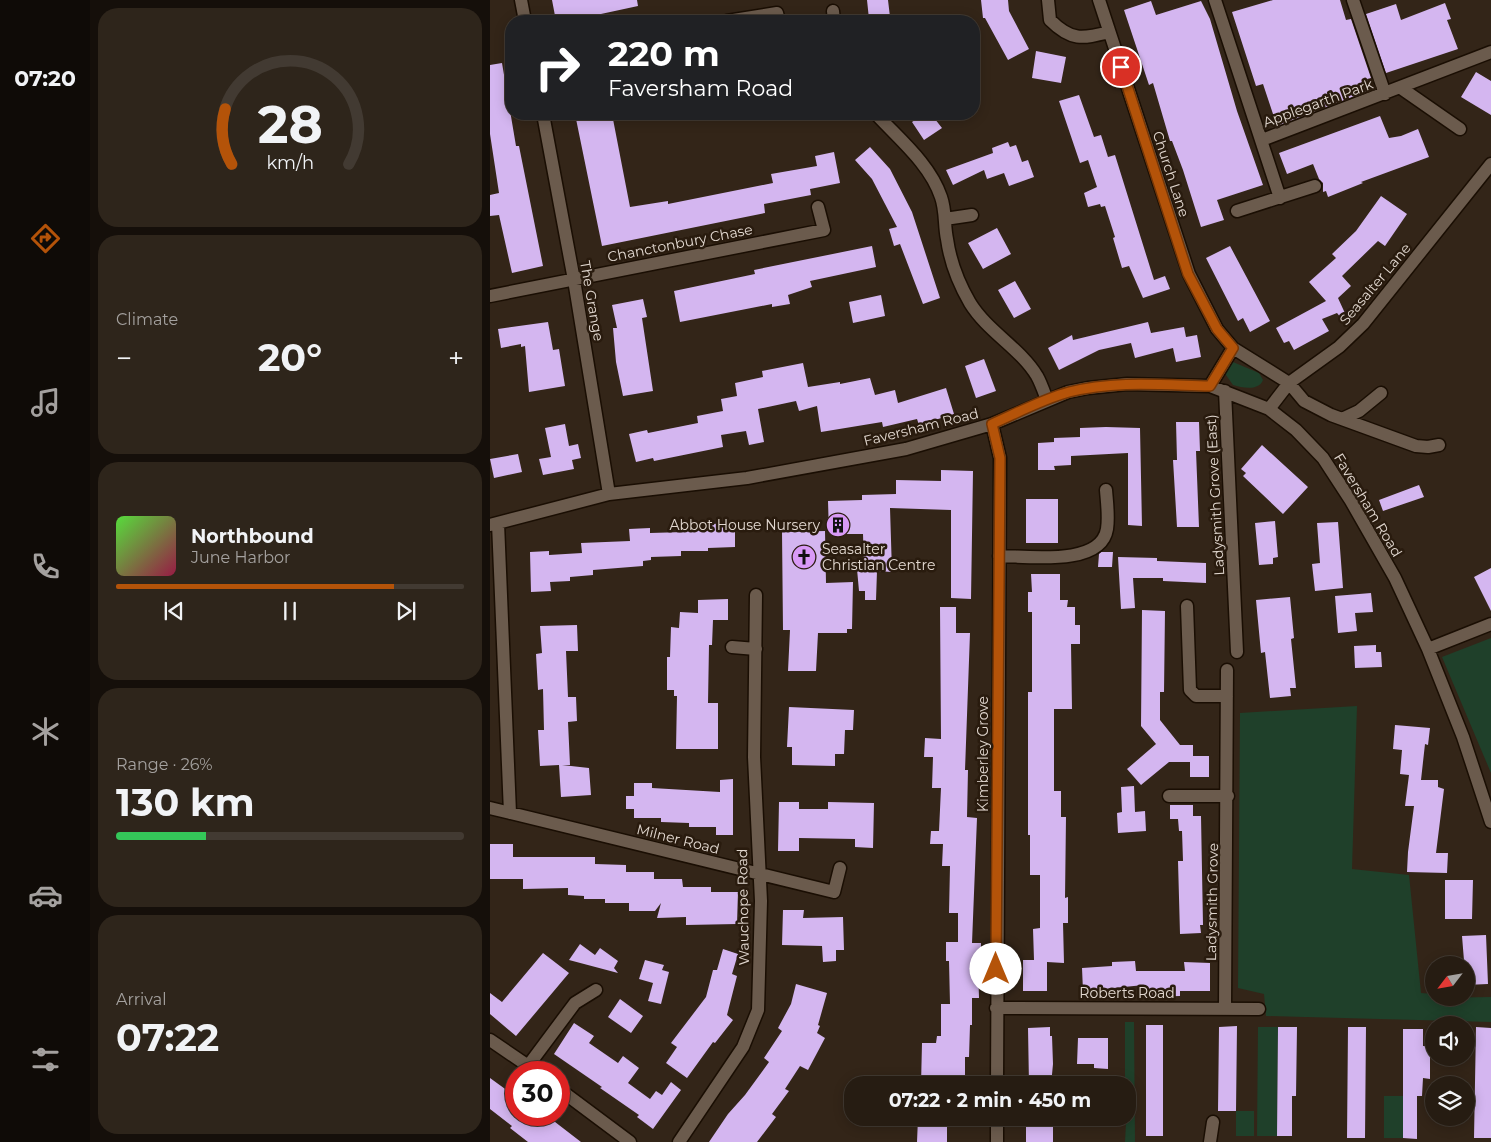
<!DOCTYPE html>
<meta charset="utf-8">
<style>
:root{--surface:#261c12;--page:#2e251b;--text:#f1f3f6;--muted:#a4a19f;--line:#423a32;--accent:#b45309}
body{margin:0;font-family:Montserrat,sans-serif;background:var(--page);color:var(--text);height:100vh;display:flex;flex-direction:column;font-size:19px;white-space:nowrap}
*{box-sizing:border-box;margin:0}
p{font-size:16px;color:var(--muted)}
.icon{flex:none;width:28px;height:28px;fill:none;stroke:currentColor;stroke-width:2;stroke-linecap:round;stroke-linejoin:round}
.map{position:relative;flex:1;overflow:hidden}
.drawer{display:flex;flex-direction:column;gap:8px;padding:8px;background:#150f0a;width:400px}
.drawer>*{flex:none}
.banner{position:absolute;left:15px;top:15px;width:475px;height:105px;border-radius:20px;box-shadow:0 2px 12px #0003,0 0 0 1px var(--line);background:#202124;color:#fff;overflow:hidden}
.needle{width:32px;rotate:239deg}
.tools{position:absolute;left:935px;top:956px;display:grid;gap:10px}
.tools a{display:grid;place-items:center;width:50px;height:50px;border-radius:50%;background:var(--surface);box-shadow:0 2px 12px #0003,0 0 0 1px var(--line);font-size:25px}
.speed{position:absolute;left:15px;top:1061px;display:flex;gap:10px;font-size:25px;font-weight:700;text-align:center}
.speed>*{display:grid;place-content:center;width:65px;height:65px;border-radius:50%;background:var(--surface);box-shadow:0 2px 12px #0003,0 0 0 1px var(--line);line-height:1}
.speed .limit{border:8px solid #d22;background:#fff;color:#111}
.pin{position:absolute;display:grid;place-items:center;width:42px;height:42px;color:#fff;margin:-21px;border:2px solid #fff;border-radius:50%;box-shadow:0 1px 5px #0007}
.me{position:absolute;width:55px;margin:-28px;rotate:0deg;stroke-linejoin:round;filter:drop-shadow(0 0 4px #0008)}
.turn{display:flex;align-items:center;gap:18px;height:105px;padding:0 20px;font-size:22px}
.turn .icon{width:65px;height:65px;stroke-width:2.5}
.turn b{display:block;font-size:35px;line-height:42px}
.big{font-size:38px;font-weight:700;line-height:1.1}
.drawer .tile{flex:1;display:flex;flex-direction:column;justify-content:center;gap:8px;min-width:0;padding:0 18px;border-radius:20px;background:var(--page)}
.drawer .dial{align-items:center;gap:0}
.dial svg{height:130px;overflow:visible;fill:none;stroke:var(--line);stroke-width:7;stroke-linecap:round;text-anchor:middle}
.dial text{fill:var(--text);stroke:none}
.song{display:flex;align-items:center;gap:15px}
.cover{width:60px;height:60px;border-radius:8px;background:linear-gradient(135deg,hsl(110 70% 55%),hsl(340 70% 35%))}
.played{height:5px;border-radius:2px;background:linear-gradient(90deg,var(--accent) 80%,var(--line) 80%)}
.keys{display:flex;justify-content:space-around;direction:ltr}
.heat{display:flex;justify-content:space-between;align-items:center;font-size:28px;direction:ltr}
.charge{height:8px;border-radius:4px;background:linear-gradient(90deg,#34c759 26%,var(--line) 0)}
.trip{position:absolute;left:354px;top:1076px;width:292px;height:50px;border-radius:20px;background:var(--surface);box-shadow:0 2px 12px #0003,0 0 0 1px var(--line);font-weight:700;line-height:50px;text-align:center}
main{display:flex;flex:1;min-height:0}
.tab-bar{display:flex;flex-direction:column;width:90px;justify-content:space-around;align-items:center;background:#0f0b07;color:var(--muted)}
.tab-bar .icon{width:35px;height:35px}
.tab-bar .on{color:var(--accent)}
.tab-bar b{font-size:22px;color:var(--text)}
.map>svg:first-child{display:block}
</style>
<main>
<nav class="tab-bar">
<b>07:20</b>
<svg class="icon on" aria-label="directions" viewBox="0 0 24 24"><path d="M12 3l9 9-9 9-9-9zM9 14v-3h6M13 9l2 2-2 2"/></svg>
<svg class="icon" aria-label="music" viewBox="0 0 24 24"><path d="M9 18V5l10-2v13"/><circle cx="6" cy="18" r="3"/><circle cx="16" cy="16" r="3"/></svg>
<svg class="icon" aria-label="phone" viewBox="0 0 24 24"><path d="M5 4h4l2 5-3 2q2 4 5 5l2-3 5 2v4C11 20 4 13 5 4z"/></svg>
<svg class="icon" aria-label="climate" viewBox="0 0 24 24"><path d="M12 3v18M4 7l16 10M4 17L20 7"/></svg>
<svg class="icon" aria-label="car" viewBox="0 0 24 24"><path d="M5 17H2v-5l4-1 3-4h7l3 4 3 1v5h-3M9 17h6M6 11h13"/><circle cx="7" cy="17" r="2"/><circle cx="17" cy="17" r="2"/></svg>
<svg class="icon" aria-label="filters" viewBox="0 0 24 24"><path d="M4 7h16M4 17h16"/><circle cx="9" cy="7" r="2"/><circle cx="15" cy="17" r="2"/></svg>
</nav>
<section class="drawer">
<div class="tile dial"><svg viewBox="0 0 100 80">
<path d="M14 69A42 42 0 1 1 86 69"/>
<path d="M14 69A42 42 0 0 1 10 35" stroke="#b45309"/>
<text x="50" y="56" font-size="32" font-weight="700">28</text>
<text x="50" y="72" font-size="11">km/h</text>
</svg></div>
<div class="tile"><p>Climate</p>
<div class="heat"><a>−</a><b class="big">20°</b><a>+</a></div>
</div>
<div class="tile">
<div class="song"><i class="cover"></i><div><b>Northbound</b><p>June Harbor</p></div></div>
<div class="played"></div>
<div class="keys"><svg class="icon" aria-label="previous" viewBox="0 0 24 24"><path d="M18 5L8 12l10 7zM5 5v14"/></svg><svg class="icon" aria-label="pause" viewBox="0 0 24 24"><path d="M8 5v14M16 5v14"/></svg><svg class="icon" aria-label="next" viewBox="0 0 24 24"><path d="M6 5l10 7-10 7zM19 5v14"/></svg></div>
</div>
<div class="tile"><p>Range · 26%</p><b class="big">130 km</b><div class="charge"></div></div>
<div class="tile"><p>Arrival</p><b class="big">07:22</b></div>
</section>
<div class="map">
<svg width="1001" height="1142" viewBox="0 0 1001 1142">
<rect width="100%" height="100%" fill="#332518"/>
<path fill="#1f402a" d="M743,362L769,373L773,380C769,391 753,388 743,385L736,375V369Z
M1001,638V773L952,657Z
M867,706L862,869L919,875L931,993L944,994V998L1001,997V1022L776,1016L774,994L748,988L750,713Z
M635,1022H644L645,1142H635L638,1085H635Z
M768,1027H788L787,1136H767Z
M894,1096H913V1138H894Z
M746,1111H764V1136H746Z"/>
<path fill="#d4b6f0" d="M62,0H147L148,6L97,17L98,21H66Z
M377,0H398L400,17L379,19Z
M491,0H518L519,11L539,49L518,60L495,18H493Z
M783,0H850L856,20L861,19L881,78L877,79L880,90L787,126L773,84L766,86L742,12Z
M661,1L666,15L711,1L720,19L747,111L773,185L727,200L734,220L711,227L693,170L682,141H680L663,83L659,85L634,10Z
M955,3L961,19L957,20L968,49L896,73L876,14L906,4L911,20Z
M546,51L576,57L571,83L542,78Z
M12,63L26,146H29L53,266L22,273L9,215L0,216V195L9,193L0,134V65Z
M986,72L1001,81V115L971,97Z
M589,95L604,137L611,135L618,157L625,155L664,280L675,276L680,289L653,298L639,266L632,268L623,238L625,237L615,206L611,207L610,204L598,207L594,193L607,187L598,160L590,163L569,101Z
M85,114H122L140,207L178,201V204L283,183L281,174L327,166L325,156L344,152L350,183L320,189L321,195L274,204L275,213L112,246Z
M434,114H441L452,128L434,140L422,122Z
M890,116L899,138L911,136L928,129L939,157L871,182L873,183L838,197L836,191L833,192V183L829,179L823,164L797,174L789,153Z
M518,142L520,147L526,145L532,162L538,160L544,177L519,186L514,173L497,179L494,170L463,185L456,170L503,153L502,148Z
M380,147L400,169L422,212L450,298L433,304L410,244L404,246L399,229L407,227L382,179L365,160Z
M891,196L917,214L895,246L888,241L852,276L861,286L848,298L859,322L856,324L847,313L832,319L839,331L804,350L799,341L794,343L786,328L836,301L819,282L846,258L842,254L866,231Z
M507,228L521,254L493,269L478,243Z
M382,246L386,267L320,281L322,287L298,295L300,304L282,307V304L190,322L184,291L265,274L264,270Z
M740,246L780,321L760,332L753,318L748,321L716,258Z
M525,281L541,309L524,318L508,290Z
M391,295L395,316L363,323L359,302Z
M153,299L157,317L152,318L163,391L133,396L126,362L123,328H127L122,305Z
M58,322L63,350L69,349L75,386L39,392L35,346L31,347V344L11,348L8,329Z
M658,322L661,333L694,327L696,337L707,335L711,357L686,362L683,348L645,358L641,343L609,350L569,370L558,348L582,335L583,340Z
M494,359L506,391L486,398L475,366Z
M313,363L318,387L350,382V384L380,378L385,395L405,390L408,403L456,388L464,414L429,425L427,419L393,427L392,422L331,432L327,406L309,411L306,401L268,409L274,442L259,445L256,431L231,435L233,447L164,461L163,458L146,462L139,434L157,430L158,433L208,423L207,416L233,411L231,399L247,396L245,383L273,377L272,371Z
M686,422H709L710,451H706L709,527H687L683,460H687Z
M75,424L79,446L88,444L91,458L82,460L84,469L53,475L49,459L61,457L55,428Z
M616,427L650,428L652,526L638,525V453L581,456V465L564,466L565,470H548V443L564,442V438L590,437V428Z
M772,445L818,487L793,514L753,476L756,473L751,469Z
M28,454L32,472L4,478L0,459Z
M451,470L483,471L481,599L461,598V510L400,508L402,572L387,571L386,600H375V591H369L367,569L374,568L373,534H339L338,501L372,500V495L406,494V480L451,481Z
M929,485L934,497L893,511L889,500Z
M536,499H568V543H536Z
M785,521L788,557L783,558V564L769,565L765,523Z
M848,522L853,588L825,591L822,564L830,563L827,523Z
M245,523V547L218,548V551H191V556L161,557V560L153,561V566L103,570V575L80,577V581L60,582L61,591L41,592L40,552L59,551V555L92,553L91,543L140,541L139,529L160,528V533L194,532V529H221V524Z
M335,531L336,583L363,582L362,629H357V633H328L326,671H298L300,630H293L292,532Z
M611,552H623L622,567H608L609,554Z
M628,557L667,558V561L716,563V583L673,581V578H643L645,608L631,609Z
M1001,568V611L984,577Z
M541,574H570V600H578L577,607H585V625H590V644H581L582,709H564V791H571V817H576L575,898L578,897V923H573L574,963L557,962V991H533V960H544L543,929L550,928V875H540V835H538V692H542V612H538V592H542Z
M881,593L883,612L865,613L867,631L848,633L845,596Z
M800,597L804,638L801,639L806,688H800L801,696L780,698L775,652L771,653L766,600Z
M238,599V620H223L222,645H219L218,703H228V749H186L187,696H184V690H177V657H180L181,627L189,628L190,612L208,613V600Z
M450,607H466V633H480L475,770H478L477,817L487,818L482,943H491V962H488L489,998H482V1025H480L479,1057H475V1085H431L432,1043H446L447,1036H451V1004H460L459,961H456V942H468V913H459L460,866H452L453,844H440L441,831H449L451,788H442L443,757H434L435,738L451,739Z
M652,610L675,611L674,692H670V720L690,745H703V756H719V777H700V762H679L651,785L637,769L666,744L651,726Z
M87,625L88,651H76L78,697H86L87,721L78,722L80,765H72L99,768L101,795L71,797L69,765L50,766L48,730H54L53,689L48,690L46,654L52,653L50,626Z
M886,645V652H891L892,667L865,668L864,646Z
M299,707L364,710L363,730H355L354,754H345V766L302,765V747H297Z
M905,725L940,728L938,745L935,744L931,780H948V787L954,789L946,853H958L957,873L917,872L918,852L924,806H915L919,775L910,774L912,750L903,749Z
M243,779V835H226V827H199V823L171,822V818H144V809H136V796H144V783H162V788L230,792V780Z
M644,786L645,812L655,811L656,831L628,833L627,813L632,812L631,787Z
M289,802H309V809H338V802L384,803L383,848L365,847V839L309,838V851H288Z
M680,805H703V816H711L713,925H710L711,933L690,934L688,861H693L692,831H689L688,819H680Z
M0,844H23V857H105V864L136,865V872H164V879H192L193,887H221V892H248L247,924L196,925V917L167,918L171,903L165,911H139V903H115V899H94V896L78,895V888L33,889V879H0Z
M955,880H983L982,919H955Z
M293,910H314L313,918L353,917L354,950H346V961L333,962L332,946L292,945Z
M996,935L998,984L976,985L972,936Z
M90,944L105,955L110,948L128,961L124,968L128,973L79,960Z
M233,949L248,954L242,974L247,976L237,1015L243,1020L225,1043L223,1042L197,1078L176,1063L187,1047L181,1043L216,997L223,970H227Z
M53,953L79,973L26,1036L0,1014V993L12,1002Z
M155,960L174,965L172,970L179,972L171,1004L158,1001L163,983L149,979Z
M645,961L646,971H695L694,962L720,963V991H690V996L654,997V985L593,991L592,968L622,966V962Z
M306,984L337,993L328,1025L330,1026L327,1033L335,1038L318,1070L310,1066L295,1089L299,1091L282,1114L286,1117L267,1142H219L238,1114L255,1095L279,1062L274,1058L292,1031L288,1028L301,1004Z
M130,999L153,1016L141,1033L118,1017Z
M84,1023L104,1036L99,1043L128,1063L133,1056L149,1068L138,1083L160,1099L166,1091L172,1095L181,1082L191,1090L163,1129L147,1117L149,1115L110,1088L112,1087L64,1054Z
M656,1025H673V1136H656Z
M747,1026L746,1111H728L729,1027Z
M560,1027V1036H562L563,1064L561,1085H539L538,1028Z
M788,1027H807L806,1096H802V1136H787Z
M858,1027H876L875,1138H857Z
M986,1027L1001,1028V1138H984Z
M913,1029H933V1046H940V1079L933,1078L932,1096H927V1139L913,1138Z
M588,1038H618V1069L604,1068V1064H587Z
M0,1078L26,1097V1115H56L91,1142H38L20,1128L22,1126L0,1109Z
M428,1118H457V1142H427Z
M536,1120H563V1142H536Z"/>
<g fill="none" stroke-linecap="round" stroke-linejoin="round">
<g stroke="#1a0e03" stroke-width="15">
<path id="minor" d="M31,0L35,21
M558,0L560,20C581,41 592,39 619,32
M609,0L699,274L727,329L743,348L799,383L814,401L841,415L926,446L938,447L949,445
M725,0L790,198
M863,0L895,94
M343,11L344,21
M237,21L287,13L289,21
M911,88L970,129
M53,114L84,280L119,494
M386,114C409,139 440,164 451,197C456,211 454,225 457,239C460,261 469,284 480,303C498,332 530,348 547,376C551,383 554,392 557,400
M772,140L1001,52
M747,211L825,186
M455,219L482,215
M0,296L334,230L328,207
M720,386L743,348
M735,391L747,652
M779,409L799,383L849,347L873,324L1001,164
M852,419L869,411L891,393
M502,424L510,458L507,1085
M8,523L20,813
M0,525L119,494L257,478L416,449L502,424L578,392L598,388L637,384L720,386L779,409L806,430L833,458L861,501L905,578L938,649L973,737L1001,822
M509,556C537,556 611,567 617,529C619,517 617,503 616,490
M697,606L700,690L706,696H737
M242,647L266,649
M938,649L1001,624
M679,796H738
M0,808L344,892L350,868
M506,1008L769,1009
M735,1009L737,670
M0,1040L47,1072
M38,1066L85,1003L106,990
M69,1089L140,1142
M507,1118V1142
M189,1142L253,1047L268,1010L271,901L264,757L266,595
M720,1142L723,1122"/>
</g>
<use href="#minor" stroke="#6b5b4d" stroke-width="12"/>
</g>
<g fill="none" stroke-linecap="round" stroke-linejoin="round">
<g stroke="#753606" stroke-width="12">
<path id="route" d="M506,969L510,458L502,424C527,413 553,399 579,392C625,380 674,385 720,386L743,348L727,329L698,274L631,67"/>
</g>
<use href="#route" stroke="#b45309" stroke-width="9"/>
</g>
<defs>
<g id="building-disc" transform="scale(1.25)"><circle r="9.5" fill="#d99af7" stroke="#291b0e"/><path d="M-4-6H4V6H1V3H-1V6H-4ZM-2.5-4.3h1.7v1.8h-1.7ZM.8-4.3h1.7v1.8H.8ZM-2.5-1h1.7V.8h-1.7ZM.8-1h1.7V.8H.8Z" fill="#111"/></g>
<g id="church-disc" transform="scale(1.25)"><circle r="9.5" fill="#d99af7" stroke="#291b0e"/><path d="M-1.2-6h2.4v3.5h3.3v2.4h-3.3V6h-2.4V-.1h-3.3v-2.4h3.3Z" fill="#111"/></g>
</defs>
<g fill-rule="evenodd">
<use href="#building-disc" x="348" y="525"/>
<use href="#church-disc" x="314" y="557"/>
</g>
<g text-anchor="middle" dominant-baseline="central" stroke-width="5" stroke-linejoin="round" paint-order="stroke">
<g font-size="14" fill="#e2d8d0" stroke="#291b0e">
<text transform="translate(828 103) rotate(-20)">Applegarth Park</text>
<text transform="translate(681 174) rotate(72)">Church Lane</text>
<text transform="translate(190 243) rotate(-11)">Chanctonbury Chase</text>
<text transform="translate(885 284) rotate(-50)">Seasalter Lane</text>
<text transform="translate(102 301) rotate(80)">The Grange</text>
<text transform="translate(431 427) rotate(-14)">Faversham Road</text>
<text transform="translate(725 495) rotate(-93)">Ladysmith Grove (East)</text>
<text transform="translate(878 505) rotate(59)">Faversham Road</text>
<text transform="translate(493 754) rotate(-90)">Kimberley Grove</text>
<text transform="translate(188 839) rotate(14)">Milner Road</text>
<text transform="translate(722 902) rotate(-89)">Ladysmith Grove</text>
<text transform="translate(253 907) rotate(-91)">Wauchope Road</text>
<text x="637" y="993">Roberts Road</text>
</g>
<g font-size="14" fill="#e2d8d0" stroke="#291b0e" text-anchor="end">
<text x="330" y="525">Abbot House Nursery</text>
<text x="332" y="549" text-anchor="start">Seasalter<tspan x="332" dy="16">Christian Centre</tspan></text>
</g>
</g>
</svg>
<div class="tools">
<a><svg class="needle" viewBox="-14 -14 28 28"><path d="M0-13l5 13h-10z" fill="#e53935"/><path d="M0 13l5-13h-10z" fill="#a4a19f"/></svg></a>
<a><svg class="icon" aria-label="sound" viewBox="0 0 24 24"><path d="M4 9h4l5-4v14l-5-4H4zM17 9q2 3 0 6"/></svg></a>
<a><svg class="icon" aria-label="layers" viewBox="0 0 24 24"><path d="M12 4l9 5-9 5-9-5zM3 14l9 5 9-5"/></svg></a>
</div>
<div class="speed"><div class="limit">30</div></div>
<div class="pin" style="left:631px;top:67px;background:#d93025"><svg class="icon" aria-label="arrive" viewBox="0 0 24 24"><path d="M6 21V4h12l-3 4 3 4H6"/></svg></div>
<svg class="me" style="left:506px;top:969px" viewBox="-20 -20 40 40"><circle r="19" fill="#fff"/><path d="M0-13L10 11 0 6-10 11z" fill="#b45309"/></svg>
<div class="trip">07:22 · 2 min · 450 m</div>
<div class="banner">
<div class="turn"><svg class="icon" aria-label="right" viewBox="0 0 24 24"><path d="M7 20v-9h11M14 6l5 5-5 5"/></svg><div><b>220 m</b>Faversham Road</div></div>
</div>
</div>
</main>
